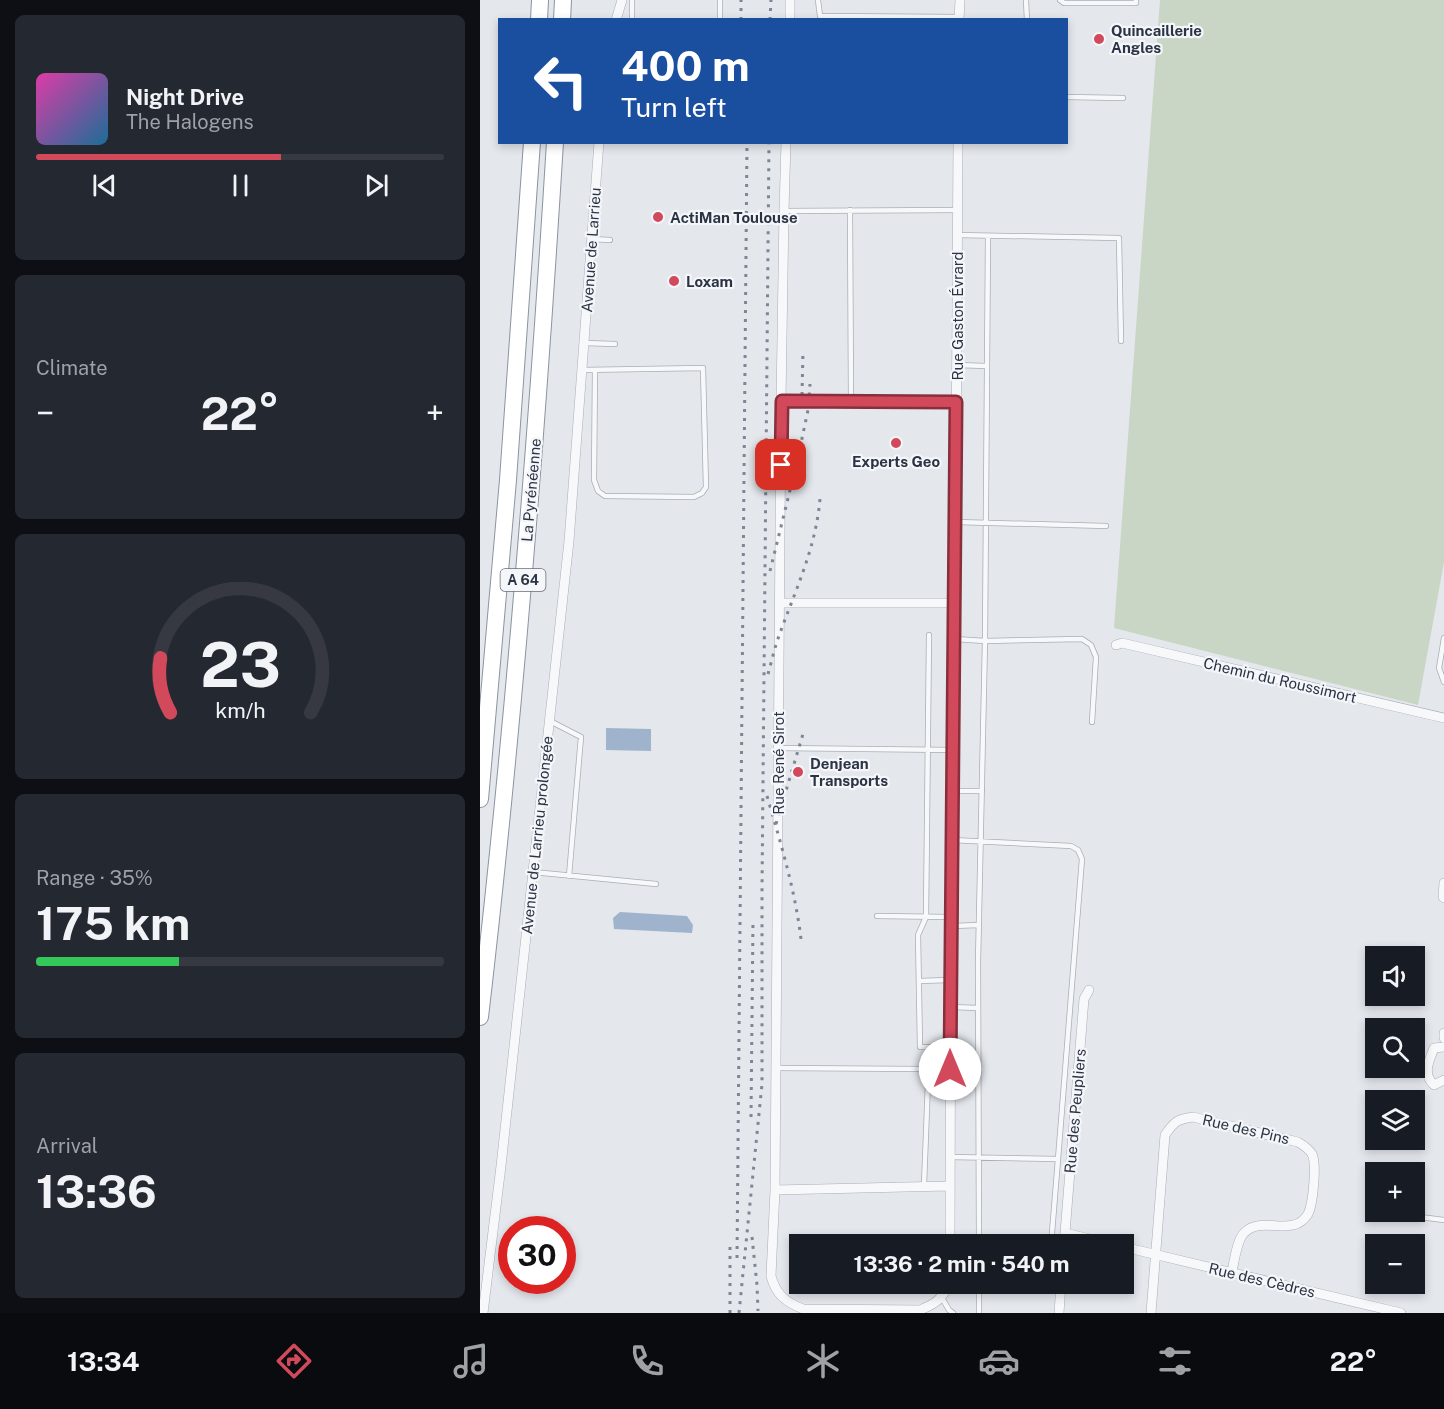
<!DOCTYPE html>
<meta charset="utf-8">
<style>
:root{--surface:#171b24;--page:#242831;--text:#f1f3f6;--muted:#9ea1a6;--line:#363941;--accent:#d1495b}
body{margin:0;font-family:"Public Sans",sans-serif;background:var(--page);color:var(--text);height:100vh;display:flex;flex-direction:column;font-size:22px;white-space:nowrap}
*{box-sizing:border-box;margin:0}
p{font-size:20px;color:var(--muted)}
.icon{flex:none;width:33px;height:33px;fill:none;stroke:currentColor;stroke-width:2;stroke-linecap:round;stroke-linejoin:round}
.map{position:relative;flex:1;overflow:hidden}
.drawer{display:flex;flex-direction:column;gap:15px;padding:15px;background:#0d0f14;width:480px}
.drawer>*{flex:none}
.banner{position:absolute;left:18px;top:18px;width:570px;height:126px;border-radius:0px;box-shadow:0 3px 9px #0003;background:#1a4fa0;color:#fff;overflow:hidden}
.tools{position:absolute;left:885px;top:946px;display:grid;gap:12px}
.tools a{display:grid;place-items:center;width:60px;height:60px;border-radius:0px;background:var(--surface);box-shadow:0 3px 9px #0003;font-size:30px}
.speed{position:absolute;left:18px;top:1216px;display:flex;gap:12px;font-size:30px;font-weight:700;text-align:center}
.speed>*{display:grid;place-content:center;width:78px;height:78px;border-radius:50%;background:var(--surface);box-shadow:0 3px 9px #0003;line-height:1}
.speed .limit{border:9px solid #d22;background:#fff;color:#111}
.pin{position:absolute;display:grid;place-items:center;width:51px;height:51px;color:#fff;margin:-26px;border-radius:12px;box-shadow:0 3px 9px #0006}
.me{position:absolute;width:66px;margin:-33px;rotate:0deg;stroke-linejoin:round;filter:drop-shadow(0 0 4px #0008)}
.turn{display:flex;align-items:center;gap:21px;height:126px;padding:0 24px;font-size:27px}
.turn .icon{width:78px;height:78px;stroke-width:2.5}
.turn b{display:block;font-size:42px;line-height:51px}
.big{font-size:45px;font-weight:700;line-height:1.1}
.drawer .tile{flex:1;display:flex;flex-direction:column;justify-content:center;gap:9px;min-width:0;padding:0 21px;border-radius:9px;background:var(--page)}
.drawer .dial{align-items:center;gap:0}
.dial svg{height:156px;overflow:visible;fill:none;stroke:var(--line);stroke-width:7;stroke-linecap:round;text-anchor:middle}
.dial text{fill:var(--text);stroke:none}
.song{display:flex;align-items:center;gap:18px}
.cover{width:72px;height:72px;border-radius:9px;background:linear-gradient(135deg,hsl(320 70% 55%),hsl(200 70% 35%))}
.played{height:6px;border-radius:3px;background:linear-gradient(90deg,var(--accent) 60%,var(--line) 60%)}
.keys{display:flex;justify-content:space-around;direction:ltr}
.heat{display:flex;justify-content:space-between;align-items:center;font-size:33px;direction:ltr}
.charge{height:9px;border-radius:4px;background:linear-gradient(90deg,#34c759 35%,var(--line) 0)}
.trip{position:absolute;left:309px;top:1234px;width:345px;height:60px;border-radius:0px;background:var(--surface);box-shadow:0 3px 9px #0003;font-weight:700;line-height:60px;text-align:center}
.dock{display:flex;height:96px;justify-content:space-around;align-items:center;background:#090b0e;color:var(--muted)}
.dock .icon{width:42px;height:42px}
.dock .on{color:var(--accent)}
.dock b{font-size:27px;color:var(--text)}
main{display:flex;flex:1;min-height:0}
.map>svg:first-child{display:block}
</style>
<main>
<section class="drawer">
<div class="tile">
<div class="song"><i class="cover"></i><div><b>Night Drive</b><p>The Halogens</p></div></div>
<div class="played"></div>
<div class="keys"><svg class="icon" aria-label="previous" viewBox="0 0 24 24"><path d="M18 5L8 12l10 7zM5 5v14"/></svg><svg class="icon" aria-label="pause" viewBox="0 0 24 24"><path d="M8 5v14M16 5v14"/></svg><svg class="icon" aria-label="next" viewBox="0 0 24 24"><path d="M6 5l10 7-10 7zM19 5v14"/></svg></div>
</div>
<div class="tile"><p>Climate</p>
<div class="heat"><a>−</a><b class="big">22°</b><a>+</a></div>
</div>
<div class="tile dial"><svg viewBox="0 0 100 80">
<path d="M14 69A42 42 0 1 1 86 69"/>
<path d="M14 69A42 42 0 0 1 9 41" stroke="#d1495b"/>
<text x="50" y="56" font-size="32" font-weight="700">23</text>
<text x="50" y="72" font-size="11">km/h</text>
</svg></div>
<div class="tile"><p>Range · 35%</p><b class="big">175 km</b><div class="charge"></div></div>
<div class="tile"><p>Arrival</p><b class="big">13:36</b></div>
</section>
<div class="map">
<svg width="964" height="1313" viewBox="0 0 964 1313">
<rect width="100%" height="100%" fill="#e4e7ec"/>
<path fill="#c9d6c5" d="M680,0H964V562L938,705L634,628Z"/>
<path fill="#9fb4cc" d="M126,728L171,729V751L126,750Z
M140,912L207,916L213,925L212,933L134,929L133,918Z"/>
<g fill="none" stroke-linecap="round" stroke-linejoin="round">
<g stroke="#a9aeb7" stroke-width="6">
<path id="service" d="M338,0L340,16L479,17
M546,0L547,20
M580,0L584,3H656V0
M152,20V0
M240,20V0
M586,97L643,98
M370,210L371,402
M304,211L477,210
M477,235L639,238L641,341
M111,239L130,240
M104,343L135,344
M476,365L507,366
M102,370C142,369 183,369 223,368L226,487L222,493L214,497L125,496L118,491L114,480L115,370
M302,401L476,402
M476,522L626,526
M449,635L446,917L438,935L440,1047L470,1048
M964,638L959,668L964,682
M475,639L505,641L602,639L611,645L616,657L612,722
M70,721L101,737L89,876
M298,748L473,750
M472,791H502
M471,840L591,846L598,850L602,859L578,1159
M53,872L176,884
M397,916L470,917
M472,926L499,925
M439,981L470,980
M471,1007L498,1008
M296,1068L441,1069L446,1073L448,1082L444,1185
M471,1069H498
M469,1157L578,1159L571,1245
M908,1212L909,1213L964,1220
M499,1245L498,962L505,641L508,236
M499,1284V1313
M499,1289L561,1291L565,1290L568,1284
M462,1298L469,1310L473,1313"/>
</g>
<g stroke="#a9aeb7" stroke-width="10">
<path id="minor" d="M136,20L142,0
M310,20V0
M479,20L480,0
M306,142L304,211L301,401L295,1190L291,1276C296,1295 306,1302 323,1309L440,1310C457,1303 460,1300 470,1284
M300,603H475
M636,645L642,643L964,718
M964,883L963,897L964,898
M964,1033V1038
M964,1047L954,1048C949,1061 942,1074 954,1085L964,1080
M295,1190L469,1186
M585,1233L635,1245
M470,1245L471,840L475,639L478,142
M584,1245L604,999L609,990
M644,1247L921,1313
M3,1313L21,1166L89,541L119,142
M579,1313L581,1284
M671,1313L685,1135C694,1122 697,1119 713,1117L818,1142C823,1145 829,1149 832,1154C837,1164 833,1204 828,1214C825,1219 819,1224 813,1225C798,1229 777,1219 764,1233C757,1240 754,1262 752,1272"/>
</g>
<g stroke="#8b94a3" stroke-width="18">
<path id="motorway" d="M59,20L60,0
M82,20L83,0
M0,799L28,480L52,142
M0,1017C34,726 57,434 75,142"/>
</g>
<use href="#service" stroke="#f7f8fa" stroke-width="4.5"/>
<use href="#minor" stroke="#f7f8fa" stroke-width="9"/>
<use href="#motorway" stroke="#fff" stroke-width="16"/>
<path stroke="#7d8696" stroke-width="3" stroke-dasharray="3 6" stroke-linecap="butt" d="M261,20V0
M290,20L291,0
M322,395L323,350
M290,571L317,462L328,410L330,384
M288,674C292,660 295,646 300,633C316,589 336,547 340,499
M287,796C301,844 315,890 321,939
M296,824L323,734
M271,1117L273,919
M272,1237L277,1285L278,1311
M257,1258L267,142
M250,1313V1247
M259,1313L282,1084V889L289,142"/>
</g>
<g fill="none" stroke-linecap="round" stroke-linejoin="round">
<g stroke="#882f3b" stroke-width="15">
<path id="route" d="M301,465L302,401L476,402C475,625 471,847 470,1069"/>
</g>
<use href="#route" stroke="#d1495b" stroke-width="10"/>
</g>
<g fill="#d1495b" stroke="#f4f6f9" stroke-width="2">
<circle cx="619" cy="39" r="6"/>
<circle cx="178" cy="217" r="6"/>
<circle cx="194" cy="281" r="6"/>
<circle cx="416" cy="443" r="6"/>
<circle cx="318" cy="772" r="6"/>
</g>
<g text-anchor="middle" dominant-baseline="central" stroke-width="4.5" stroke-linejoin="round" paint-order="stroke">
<rect fill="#f4f6f9" stroke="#676e7b" stroke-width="1.5" x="20.5" y="569" width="45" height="22" rx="4.5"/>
<g font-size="14" font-weight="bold" fill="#2b3445">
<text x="43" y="580">A 64</text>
</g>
<g font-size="15" font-weight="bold" fill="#2b3445" stroke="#f4f6f9" text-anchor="start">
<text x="631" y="30">Quincaillerie<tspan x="631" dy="17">Angles</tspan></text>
<text x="190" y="217">ActiMan Toulouse</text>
<text x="206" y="281">Loxam</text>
<text x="416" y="461" text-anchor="middle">Experts Geo</text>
<text x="330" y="763">Denjean<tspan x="330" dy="17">Transports</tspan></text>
</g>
<g font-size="15" fill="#2b3445" stroke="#f4f6f9">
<text transform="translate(111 250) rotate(-86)">Avenue de Larrieu</text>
<text transform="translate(477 316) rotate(-90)">Rue Gaston Évrard</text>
<text transform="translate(51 490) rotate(-85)">La Pyrénéenne</text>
<text transform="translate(800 680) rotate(13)">Chemin du Roussimort</text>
<text transform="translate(298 763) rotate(-90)">Rue René Sirot</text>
<text transform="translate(57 835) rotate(-84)">Avenue de Larrieu prolongée</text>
<text transform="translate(595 1111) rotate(-85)">Rue des Peupliers</text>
<text transform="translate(766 1129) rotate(13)">Rue des Pins</text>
<text transform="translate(782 1280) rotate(13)">Rue des Cèdres</text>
</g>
</g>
</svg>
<div class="tools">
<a><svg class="icon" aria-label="sound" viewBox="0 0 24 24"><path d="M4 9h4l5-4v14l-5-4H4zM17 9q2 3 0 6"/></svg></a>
<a><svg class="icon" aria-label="search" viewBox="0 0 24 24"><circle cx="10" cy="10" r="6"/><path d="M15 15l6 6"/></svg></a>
<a><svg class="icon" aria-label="layers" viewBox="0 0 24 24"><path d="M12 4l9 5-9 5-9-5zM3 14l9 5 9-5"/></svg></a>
<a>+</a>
<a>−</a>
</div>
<div class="speed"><div class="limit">30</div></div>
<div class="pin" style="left:301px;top:465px;background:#d93025"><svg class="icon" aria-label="arrive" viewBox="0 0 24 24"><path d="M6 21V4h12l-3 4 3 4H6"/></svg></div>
<svg class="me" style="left:470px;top:1069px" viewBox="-20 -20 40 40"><circle r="19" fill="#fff"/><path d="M0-13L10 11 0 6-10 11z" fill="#d1495b"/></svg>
<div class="trip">13:36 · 2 min · 540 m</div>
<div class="banner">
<div class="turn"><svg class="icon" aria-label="left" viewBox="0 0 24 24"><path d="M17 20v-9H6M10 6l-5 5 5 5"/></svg><div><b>400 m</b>Turn left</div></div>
</div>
</div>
</main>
<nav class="dock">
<b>13:34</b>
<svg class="icon on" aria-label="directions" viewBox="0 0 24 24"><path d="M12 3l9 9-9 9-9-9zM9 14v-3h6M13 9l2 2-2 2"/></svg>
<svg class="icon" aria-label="music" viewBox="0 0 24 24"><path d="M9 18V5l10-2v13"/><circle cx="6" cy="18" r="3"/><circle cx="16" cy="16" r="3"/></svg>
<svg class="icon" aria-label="phone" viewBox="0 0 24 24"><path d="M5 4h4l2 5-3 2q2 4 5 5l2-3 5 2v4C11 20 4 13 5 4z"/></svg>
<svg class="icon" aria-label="climate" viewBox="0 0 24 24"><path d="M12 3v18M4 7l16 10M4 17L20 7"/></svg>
<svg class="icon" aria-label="car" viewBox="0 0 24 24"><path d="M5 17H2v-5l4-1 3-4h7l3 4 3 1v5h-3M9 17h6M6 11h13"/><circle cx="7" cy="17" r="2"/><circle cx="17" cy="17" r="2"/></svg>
<svg class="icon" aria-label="filters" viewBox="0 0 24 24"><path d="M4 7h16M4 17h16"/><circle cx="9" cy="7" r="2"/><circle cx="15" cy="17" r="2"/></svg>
<b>22°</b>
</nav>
